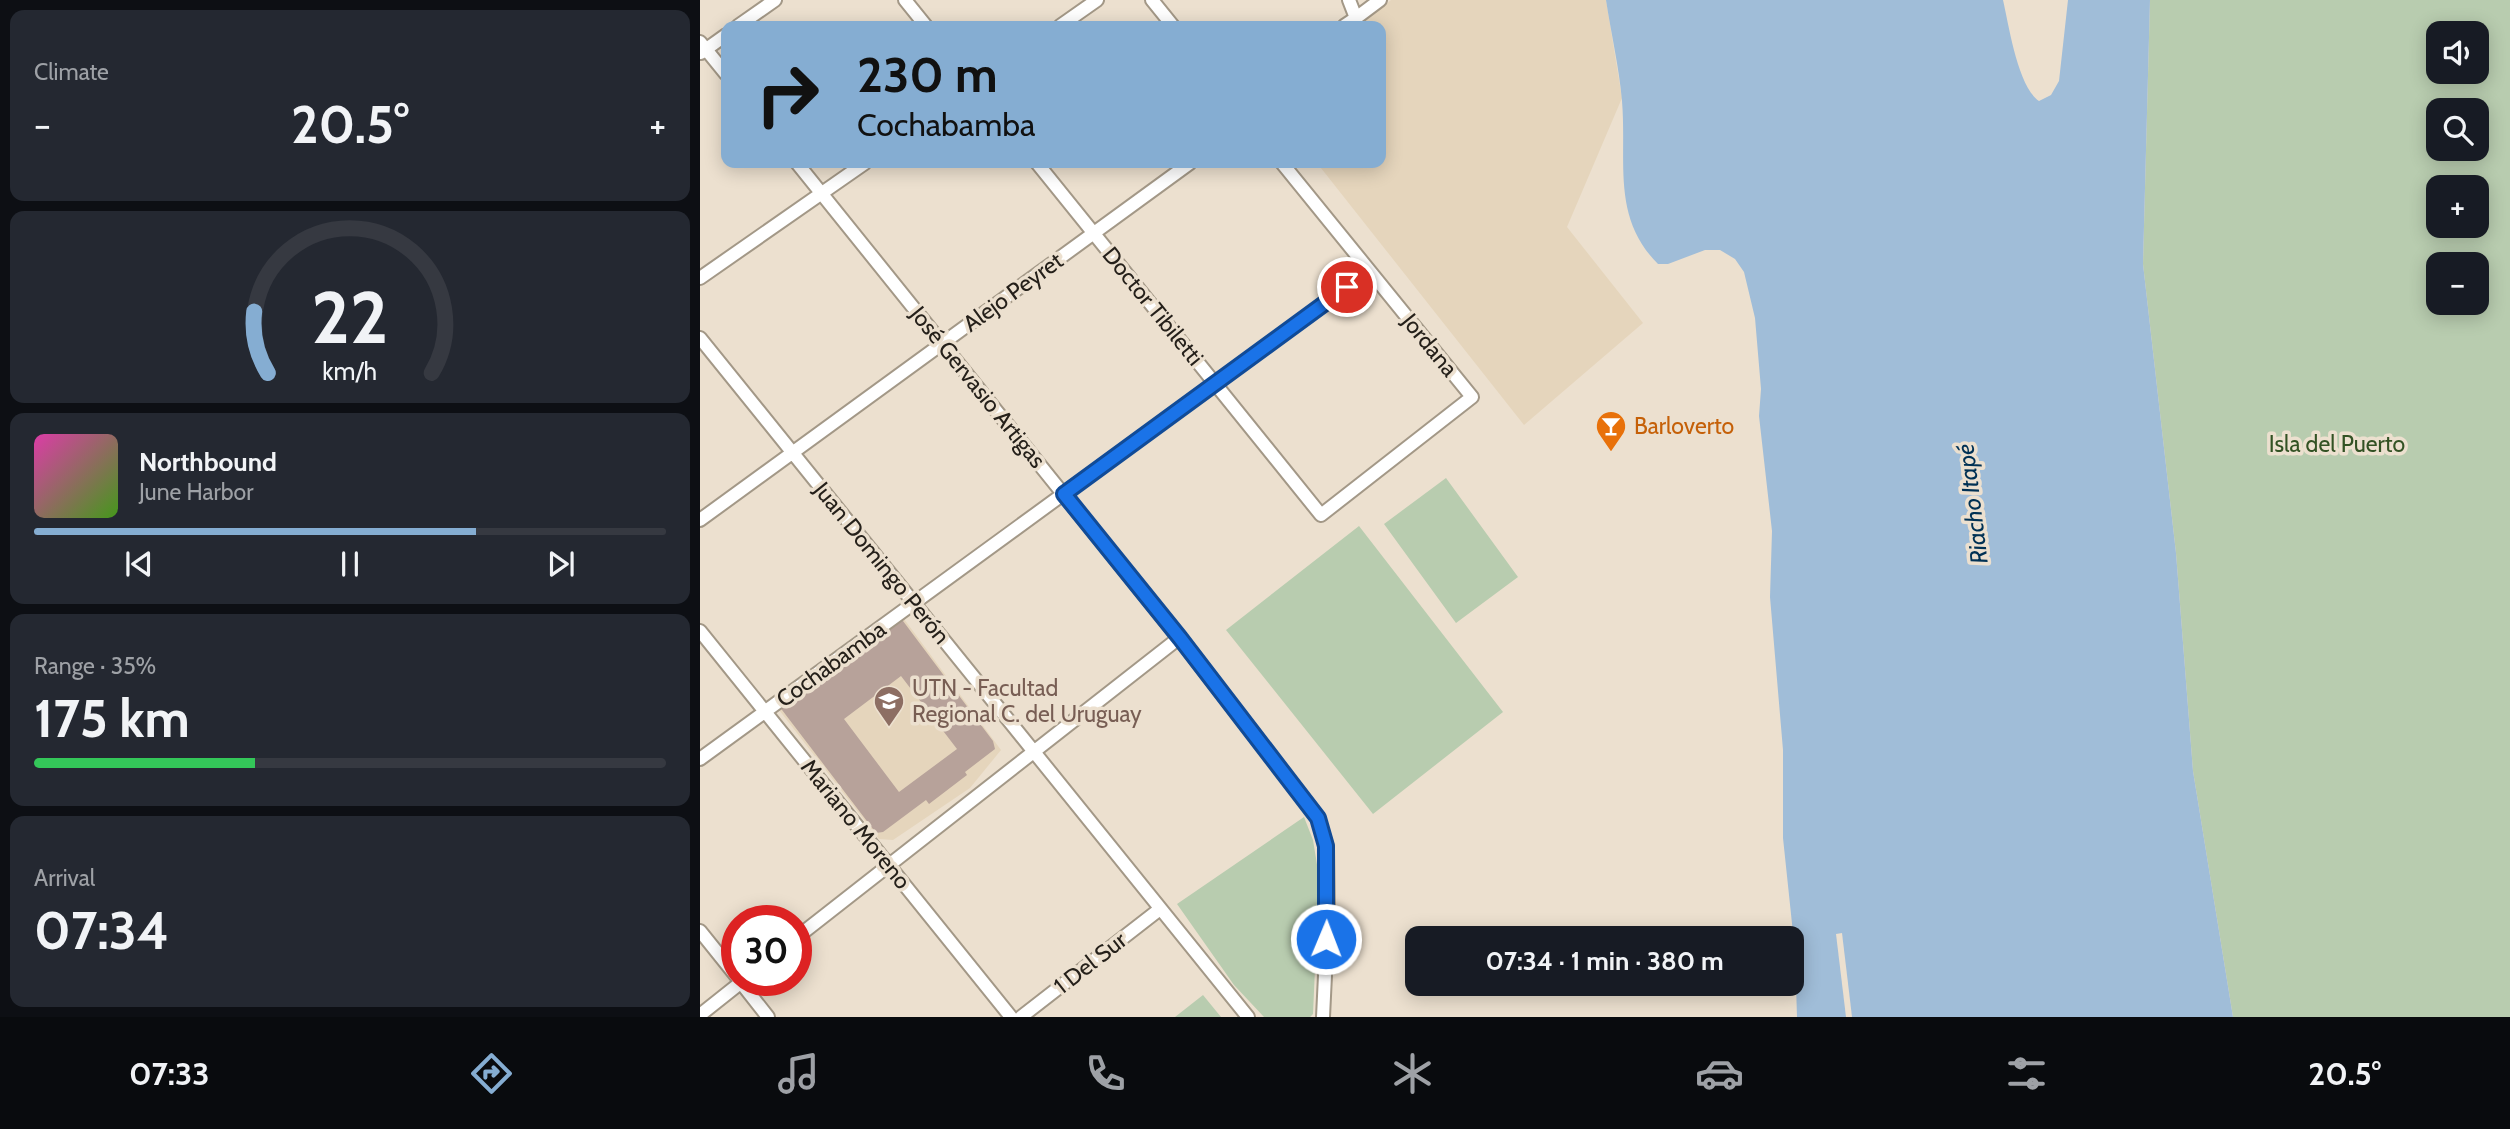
<!DOCTYPE html>
<meta charset="utf-8">
<style>
:root{--surface:#171b24;--page:#242831;--text:#f1f3f6;--muted:#9ea1a6;--line:#363941;--accent:#85add2}
body{margin:0;font-family:Cabin,sans-serif;background:var(--page);color:var(--text);height:100vh;display:flex;flex-direction:column;font-size:26px;white-space:nowrap}
*{box-sizing:border-box;margin:0}
p{font-size:23px;color:var(--muted)}
.icon{flex:none;width:38px;height:38px;fill:none;stroke:currentColor;stroke-width:2;stroke-linecap:round;stroke-linejoin:round}
.map{position:relative;flex:1;overflow:hidden}
.sheet{display:flex;flex-direction:column;gap:10px;padding:10px;background:#0d0f14;width:700px}
.sheet>*{flex:none}
.banner{position:absolute;left:21px;top:21px;width:665px;height:147px;border-radius:14px;box-shadow:0 4px 18px #0003;background:#85add2;color:#111;overflow:hidden}
.fabs{position:absolute;left:1726px;top:21px;display:grid;gap:14px}
.fabs a{display:grid;place-items:center;width:63px;height:63px;border-radius:14px;background:var(--surface);box-shadow:0 4px 18px #0003;font-size:35px}
.speed{position:absolute;left:21px;top:905px;display:flex;gap:14px;font-size:35px;font-weight:700;text-align:center}
.speed>*{display:grid;place-content:center;width:91px;height:91px;border-radius:50%;background:var(--surface);box-shadow:0 4px 18px #0003;line-height:1}
.speed .limit{border:10px solid #d22;background:#fff;color:#111}
.pin{position:absolute;display:grid;place-items:center;width:60px;height:60px;color:#fff;margin:-30px;border:4px solid #fff;border-radius:50%;box-shadow:0 2px 7px #0007}
.me{position:absolute;width:77px;margin:-38px;rotate:1deg;stroke-linejoin:round;filter:drop-shadow(0 0 5px #0008)}
.turn{display:flex;align-items:center;gap:24px;height:147px;padding:0 21px;font-size:32px}
.turn .icon{width:91px;height:91px;stroke-width:2.5}
.turn b{display:block;font-size:49px;line-height:60px}
.big{font-size:52px;font-weight:700;line-height:1.1}
.sheet .widget{flex:1;display:flex;flex-direction:column;justify-content:center;gap:10px;min-width:0;padding:0 24px;border-radius:14px;background:var(--page)}
.sheet .dial{align-items:center;gap:0}
.dial svg{height:182px;overflow:visible;fill:none;stroke:var(--line);stroke-width:7;stroke-linecap:round;text-anchor:middle}
.dial text{fill:var(--text);stroke:none}
.song{display:flex;align-items:center;gap:21px}
.cover{width:84px;height:84px;border-radius:10px;background:linear-gradient(135deg,hsl(320 70% 55%),hsl(100 70% 35%))}
.played{height:7px;border-radius:4px;background:linear-gradient(90deg,var(--accent) 70%,var(--line) 70%)}
.keys{display:flex;justify-content:space-around;direction:ltr}
.heat{display:flex;justify-content:space-between;align-items:center;font-size:38px;direction:ltr}
.charge{height:10px;border-radius:5px;background:linear-gradient(90deg,#34c759 35%,var(--line) 0)}
.trip{position:absolute;left:705px;top:926px;width:399px;height:70px;border-radius:14px;background:var(--surface);box-shadow:0 4px 18px #0003;font-weight:700;line-height:70px;text-align:center}
.menu{display:flex;height:112px;justify-content:space-around;align-items:center;background:#090b0e;color:var(--muted)}
.menu .icon{width:49px;height:49px}
.menu .on{color:var(--accent)}
.menu b{font-size:32px;color:var(--text)}
main{display:flex;flex:1;min-height:0}
.map>svg:first-child{display:block}
</style>
<main>
<section class="sheet">
<div class="widget"><p>Climate</p>
<div class="heat"><a>−</a><b class="big">20.5°</b><a>+</a></div>
</div>
<div class="widget dial"><svg viewBox="0 0 100 80">
<path d="M14 69A42 42 0 1 1 86 69"/>
<path d="M14 69A42 42 0 0 1 8 42" stroke="#85add2"/>
<text x="50" y="56" font-size="32" font-weight="700">22</text>
<text x="50" y="72" font-size="11">km/h</text>
</svg></div>
<div class="widget">
<div class="song"><i class="cover"></i><div><b>Northbound</b><p>June Harbor</p></div></div>
<div class="played"></div>
<div class="keys"><svg class="icon" aria-label="previous" viewBox="0 0 24 24"><path d="M18 5L8 12l10 7zM5 5v14"/></svg><svg class="icon" aria-label="pause" viewBox="0 0 24 24"><path d="M8 5v14M16 5v14"/></svg><svg class="icon" aria-label="next" viewBox="0 0 24 24"><path d="M6 5l10 7-10 7zM19 5v14"/></svg></div>
</div>
<div class="widget"><p>Range · 35%</p><b class="big">175 km</b><div class="charge"></div></div>
<div class="widget"><p>Arrival</p><b class="big">07:34</b></div>
</section>
<div class="map">
<svg width="1810" height="1017" viewBox="0 0 1810 1017">
<rect width="100%" height="100%" fill="#ece0cf"/>
<path fill="#e5d5bc" d="M691,0H906L922,98L867,227L943,323L824,425L617,163H681V26H658Z
M204,619L301,750L270,788L193,840L179,839L76,706L190,621Z"/>
<path fill="#b8ccaf" fill-rule="evenodd" d="M1450,0H1810V1017H1533L1493,771L1476,553L1443,264ZM1738,33H1776V72H1738ZM1738,110H1776V149H1738ZM1738,187H1776V226H1738ZM1738,264H1776V303H1738Z
M746,478L818,577L756,623L684,524Z
M659,526L803,712L673,814L526,630Z
M604,817L613,840L619,877L613,1014L610,1017H564L534,985L477,904Z
M503,995L521,1017H475Z"/>
<path fill="#a0bdd8" d="M906,0H1303C1309,26 1318,87 1339,101L1351,95L1359,81L1368,0H1450L1443,264L1476,553L1493,771L1533,1017H1097L1095,952L1083,838V750L1070,597L1072,531L1059,416L1061,389L1055,318L1044,272L1035,259L1020,250H1005L968,264H958C911,217 927,161 922,101C919,67 911,33 906,0Z"/>
<path fill="#ece0cf" d="M1142,933L1150,1000L1152,1017H1146L1136,934Z"/>
<path fill="#b7a29a" fill-rule="evenodd" d="M191,621H203L293,741L295,749L265,772L267,775L229,804L226,800L183,832L176,833L79,706ZM201,676L257,749L199,792L144,719Z"/>
<g fill="none" stroke-linecap="round" stroke-linejoin="round">
<g stroke="#a39887" stroke-width="16">
<path id="minor" d="M205,0L226,26
M452,0L473,26
M656,18L680,0
M38,26L75,0
M360,26L397,0
M644,26L656,18L649,0
M0,42L26,74
M1,53L26,35
M97,163L479,638L618,818L627,847L628,913L623,1017
M337,163L621,515L772,397L582,163
M0,278L165,163
M0,338L548,1017
M0,520L490,163
M0,631L311,1017
M0,759L669,271
M0,931L37,977
M96,938L479,638
M39,980L68,1017
M0,1015L44,980
M321,1017L460,909"/>
</g>
<use href="#minor" stroke="#fff" stroke-width="12"/>
</g>
<g fill="none" stroke-linecap="round" stroke-linejoin="round">
<g stroke="#114b97" stroke-width="18">
<path id="route" d="M626,939V846L618,818L480,638L364,494L647,287"/>
</g>
<use href="#route" stroke="#1a73e8" stroke-width="12"/>
</g>
<defs>
<g id="bar-pin" transform="scale(1.575)"><path d="M0 17L-7.5 6A9.5 9.5 0 1 1 7.5 6Z" fill="#e8710a" stroke="#ece0cf"/><path d="M-6-5H6L.8 .8V4.5H3.5V6h-7V4.5H-.8V.8Z" fill="#fff"/></g>
<g id="university-pin" transform="scale(1.575)"><path d="M0 17L-7.5 6A9.5 9.5 0 1 1 7.5 6Z" fill="#8d6e63" stroke="#ece0cf"/><path d="M0-5L7-2L0 1L-7-2ZM-4 1L0 2.5L4 1V4Q0 6-4 4Z" fill="#fff"/></g>
</defs>
<g fill-rule="evenodd">
<use href="#bar-pin" x="911" y="426"/>
<use href="#university-pin" x="189" y="701"/>
</g>
<g text-anchor="middle" dominant-baseline="central" stroke-width="7" stroke-linejoin="round" paint-order="stroke">
<g font-size="23" fill="#25201a" stroke="#ece0cf">
<text transform="translate(313 292) rotate(-36)">Alejo Peyret</text>
<text transform="translate(453 306) rotate(51)">Doctor Tibiletti</text>
<text transform="translate(730 345) rotate(51)">Jordana</text>
<text transform="translate(278 387) rotate(51)">José Gervasio Artigas</text>
<text transform="translate(182 563) rotate(51)">Juan Domingo Perón</text>
<text transform="translate(131 664) rotate(-36)">Cochabamba</text>
<text transform="translate(156 824) rotate(51)">Mariano Moreno</text>
<text transform="translate(390 963) rotate(-38)">1 Del Sur</text>
</g>
<g font-size="23" fill="#c56008" stroke="#ece0cf" text-anchor="start">
<text x="934" y="426">Barloverto</text>
</g>
<g font-size="23" fill="#335224" stroke="#ece0cf">
<text x="1637" y="444">Isla del Puerto</text>
</g>
<g font-size="23" fill="#785e54" stroke="#ece0cf" text-anchor="start">
<text x="212" y="688">UTN - Facultad<tspan x="212" dy="26">Regional C. del Uruguay</tspan></text>
</g>
<g font-size="24" font-style="italic" fill="#003154" stroke="#ece0cf">
<text transform="translate(1272 504) rotate(-97)">Riacho Itapé</text>
</g>
</g>
</svg>
<div class="fabs">
<a><svg class="icon" aria-label="sound" viewBox="0 0 24 24"><path d="M4 9h4l5-4v14l-5-4H4zM17 9q2 3 0 6"/></svg></a>
<a><svg class="icon" aria-label="search" viewBox="0 0 24 24"><circle cx="10" cy="10" r="6"/><path d="M15 15l6 6"/></svg></a>
<a>+</a>
<a>−</a>
</div>
<div class="speed"><div class="limit">30</div></div>
<div class="pin" style="left:647px;top:287px;background:#d93025"><svg class="icon" aria-label="arrive" viewBox="0 0 24 24"><path d="M6 21V4h12l-3 4 3 4H6"/></svg></div>
<svg class="me" style="left:626px;top:939px" viewBox="-20 -20 40 40"><circle r="17" fill="#1a73e8" stroke="#fff" stroke-width="3"/><path d="M0-11L8 9 0 5-8 9z" fill="#fff"/></svg>
<div class="trip">07:34 · 1 min · 380 m</div>
<div class="banner">
<div class="turn"><svg class="icon" aria-label="right" viewBox="0 0 24 24"><path d="M7 20v-9h11M14 6l5 5-5 5"/></svg><div><b>230 m</b>Cochabamba</div></div>
</div>
</div>
</main>
<nav class="menu">
<b>07:33</b>
<svg class="icon on" aria-label="directions" viewBox="0 0 24 24"><path d="M12 3l9 9-9 9-9-9zM9 14v-3h6M13 9l2 2-2 2"/></svg>
<svg class="icon" aria-label="music" viewBox="0 0 24 24"><path d="M9 18V5l10-2v13"/><circle cx="6" cy="18" r="3"/><circle cx="16" cy="16" r="3"/></svg>
<svg class="icon" aria-label="phone" viewBox="0 0 24 24"><path d="M5 4h4l2 5-3 2q2 4 5 5l2-3 5 2v4C11 20 4 13 5 4z"/></svg>
<svg class="icon" aria-label="climate" viewBox="0 0 24 24"><path d="M12 3v18M4 7l16 10M4 17L20 7"/></svg>
<svg class="icon" aria-label="car" viewBox="0 0 24 24"><path d="M5 17H2v-5l4-1 3-4h7l3 4 3 1v5h-3M9 17h6M6 11h13"/><circle cx="7" cy="17" r="2"/><circle cx="17" cy="17" r="2"/></svg>
<svg class="icon" aria-label="filters" viewBox="0 0 24 24"><path d="M4 7h16M4 17h16"/><circle cx="9" cy="7" r="2"/><circle cx="15" cy="17" r="2"/></svg>
<b>20.5°</b>
</nav>
